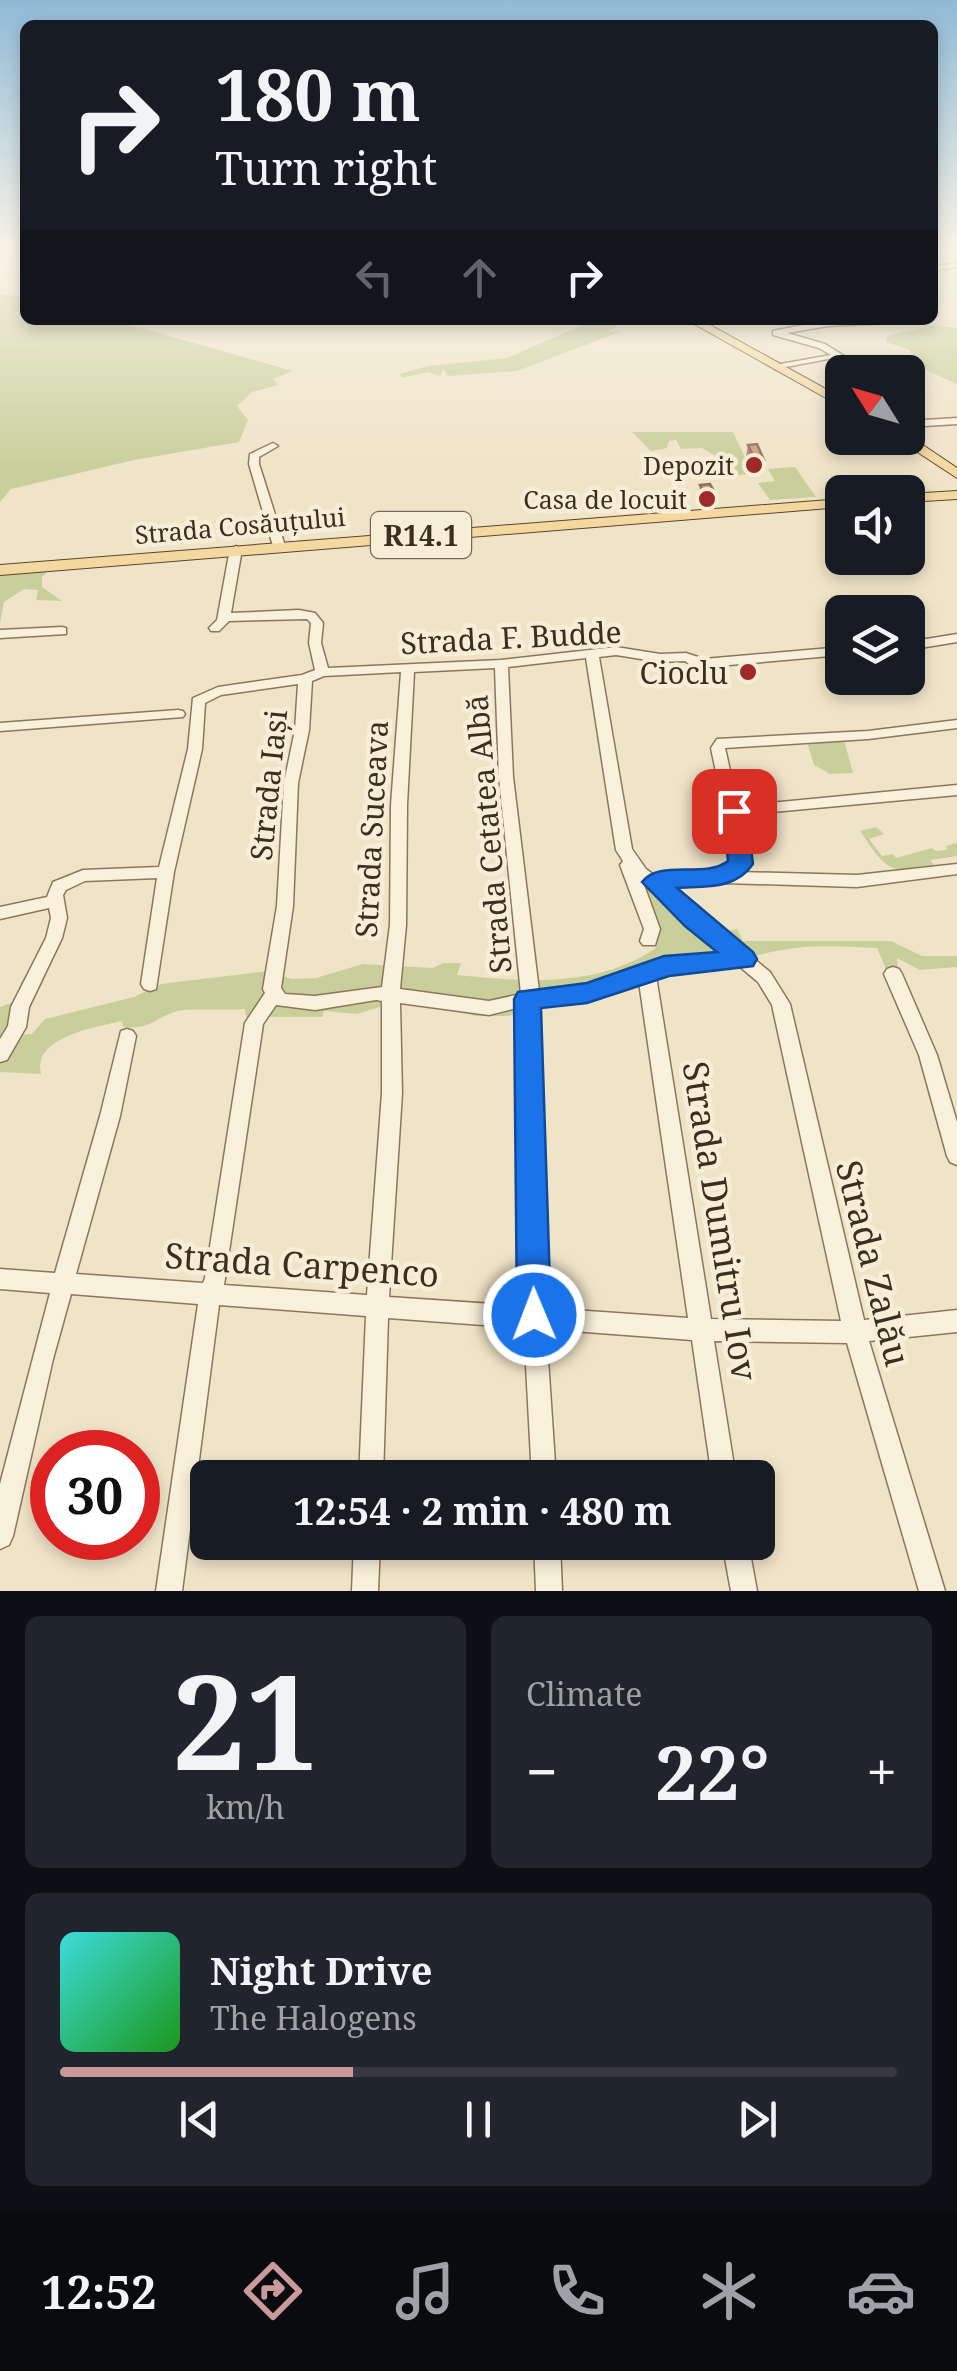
<!DOCTYPE html>
<meta charset="utf-8">
<style>
:root{--surface:#171b24;--page:#20242c;--text:#f1f3f6;--muted:#9ea1a6;--line:#363941;--accent:#cc999b}
body{margin:0;font-family:"Noto Serif",serif;background:var(--page);color:var(--text);height:100vh;display:flex;flex-direction:column;font-size:38px;white-space:nowrap}
*{box-sizing:border-box;margin:0}
p{font-size:32px;color:var(--muted)}
.icon{flex:none;width:55px;height:55px;fill:none;stroke:currentColor;stroke-width:2;stroke-linecap:round;stroke-linejoin:round}
.map{position:relative;height:1591px;overflow:hidden}
.panel{display:flex;flex-direction:column;gap:25px;padding:25px;background:#0d0f14;flex:1}
.panel>*{flex:none}
.top-card{position:absolute;left:20px;top:20px;width:918px;height:305px;border-radius:15px;box-shadow:0 5px 15px #0003;background:#171b24;color:var(--text);overflow:hidden}
.needle{width:65px;rotate:307deg}
.fabs{position:absolute;left:825px;top:355px;display:grid;gap:20px}
.fabs a{display:grid;place-items:center;width:100px;height:100px;border-radius:15px;background:var(--surface);box-shadow:0 5px 15px #0003;font-size:50px}
.speed{position:absolute;left:30px;top:1430px;display:flex;gap:20px;font-size:50px;font-weight:700;text-align:center}
.speed>*{display:grid;place-content:center;width:130px;height:130px;border-radius:50%;background:var(--surface);box-shadow:0 5px 15px #0003;line-height:1}
.speed .limit{border:15px solid #d22;background:#fff;color:#111}
.pin{position:absolute;display:grid;place-items:center;width:85px;height:85px;color:#fff;margin:-42px;border-radius:20px;box-shadow:0 5px 15px #0006}
.me{position:absolute;width:110px;margin:-55px;rotate:359deg;stroke-linejoin:round;filter:drop-shadow(0 0 8px #0008)}
.turn{display:flex;align-items:center;gap:35px;height:210px;padding:0 30px;font-size:45px}
.turn .icon{width:130px;height:130px;stroke-width:2.5}
.turn b{display:block;font-size:70px;line-height:85px}
.lanes{display:flex;align-items:center;height:95px;padding:0 30px;background:#0003;justify-content:center;gap:50px;direction:ltr}
.lanes .off{opacity:.35}
.big{font-size:75px;font-weight:700;line-height:1.1}
.panel .widget{flex:1;display:flex;flex-direction:column;justify-content:center;gap:15px;min-width:0;padding:0 35px;border-radius:15px;background:var(--page)}
.panel .dial{align-items:center;gap:0}
.dial b{font-size:130px;line-height:1}
.song{display:flex;align-items:center;gap:30px}
.cover{width:120px;height:120px;border-radius:15px;background:linear-gradient(135deg,hsl(180 70% 55%),hsl(120 70% 35%))}
.played{height:10px;border-radius:5px;background:linear-gradient(90deg,var(--accent) 35%,var(--line) 35%)}
.keys{display:flex;justify-content:space-around;direction:ltr}
.heat{display:flex;justify-content:space-between;align-items:center;font-size:55px;direction:ltr}
.panel .tiles{flex:1;display:grid;gap:25px;grid-template-columns:1fr 1fr}
.widget:last-child{grid-column:span 2}
.trip{position:absolute;left:190px;top:1460px;width:585px;height:100px;border-radius:15px;background:var(--surface);box-shadow:0 5px 15px #0003;font-weight:700;line-height:100px;text-align:center}
.dock{display:flex;height:160px;justify-content:space-around;align-items:center;background:#090b0e;color:var(--muted)}
.dock .icon{width:70px;height:70px}
.dock .selected{color:var(--accent)}
.dock b{font-size:45px;color:var(--text)}
.map>svg:first-child{display:block}
</style>
<div class="map">
<svg width="957" height="1591" viewBox="0 0 957 1591">
<rect width="100%" height="100%" fill="#f0e4c8"/>
<path fill="#c9cf9b" d="M0,294L25,297V320H112L293,371L273,379L278,385L252,392L237,406L248,420L239,442L134,460L11,489L0,502Z
M594,320H607L617,326L608,332L622,331L517,371L448,376L443,369L440,376L428,372L402,378L400,374L428,366L507,358Z
M935,325L957,328V384L915,365L910,350L886,342L887,336Z
M632,432H733L753,474L720,476L716,456L702,448L681,449L676,440L669,441L667,448L651,451Z
M795,467L816,497L770,500L758,483L775,481L768,469Z
M48,571L42,577V587L62,601L36,600L38,590L24,589L4,602L0,624V574Z
M844,740L853,773L830,774L814,765L807,742Z
M876,827L884,834L869,839L882,856L893,854L896,858L932,848L936,851L947,850L946,846L957,843V856L931,860L935,868C888,873 887,871 860,831Z
M621,864L669,875C677,901 699,917 721,932L737,929L743,941H891L922,956H957V967L920,970L897,958L898,970L886,969L877,948C844,947 814,944 782,950C750,955 720,969 688,975L686,970L655,981L538,1002L509,1016H476L402,1000L357,1014L324,1011L322,1017H246L245,1009C229,1011 188,1008 178,1011C155,1017 152,1030 123,1027L122,1021C96,1027 32,1037 41,1074L0,1072V1007L11,1003L18,1035L32,1034L45,1019L134,997L161,984L269,971L291,979L316,978L363,964L433,968L443,963H461L457,975C525,982 597,988 656,948Z"/>
<g fill="none" stroke-linecap="round" stroke-linejoin="round">
<g stroke="#8d765c" stroke-width="3">
<path id="minor" d="M957,263V267L932,271V267Z
M828,320H894L890,323L828,326L787,333L825,344L844,356L775,369V365L831,355L819,348L773,335V331Z
M957,418V424L908,427V421Z
M273,443L278,446L259,457V464L285,546L279,549L273,546L249,464L250,454Z
M236,546L242,549L231,613L299,610L315,613L323,623L321,643L328,668L501,660L616,647L660,654L686,653L704,659L842,647V655L695,668L685,661L660,662L616,655L599,657L632,849L646,869L655,876L721,872L734,858L711,748L717,739L868,731L957,720V728L868,739L725,748L738,806L957,785V795L740,815L750,859L739,872L857,875L957,864V874L857,887L725,883L667,887L770,972L790,1004L864,1320L957,1310V1332L869,1341L945,1591H919L847,1343L714,1341L736,1478H712L692,1340L546,1329L556,1478H532L524,1328L388,1318L383,1478H359L366,1316L219,1305L182,1591H156L198,1304L71,1294L53,1359L13,1536L9,1545L0,1549V1484L50,1293L0,1289V1269L55,1273L100,1116L121,1031L127,1029L133,1031L136,1036L120,1116L76,1274L203,1283L205,1278L245,1023L265,993L263,989L277,906L284,783L295,730L298,684L221,695L205,703L202,749L174,872L156,989L150,991L144,989L141,984L157,878L85,881L66,890L63,895L67,918L62,938L29,1007L26,1027L7,1060L0,1062V1039L8,1026L11,1007L46,938L51,918L49,908L0,919V907L47,897L53,882L83,870L159,867L188,749L193,698L218,687L302,675L315,670L309,643L311,623L307,619L229,621L219,631H211L209,628L217,620L230,549ZM586,658L616,850L623,861L620,865L644,929L640,941L643,945H655L660,929L644,885L725,954L664,960L586,986L539,991L513,777L508,667ZM495,668L499,777L521,994L489,1001L400,989L406,925L407,805L414,672ZM401,672L391,805L390,925L382,987L315,996L285,994L281,988L293,906L298,783L309,730L312,681L324,676ZM739,966L758,982L772,1005L841,1321L711,1319L656,976L665,972ZM639,982L688,1318L545,1308L539,1004L587,1000ZM376,1000L382,1001V1093L367,1295L224,1285L263,1024L276,1005L315,1010ZM400,1003L489,1015L521,1007L523,1306L389,1297L402,1093Z
M62,627L66,628V634L0,638V630Z
M957,634V642L908,650V642Z
M178,710L183,711L185,714L183,717L0,731V723Z
M893,967L899,969L902,974L937,1055L957,1122V1165L950,1162L947,1156L919,1055L884,974L887,969Z
M354,1542H380L378,1591H352Z
M534,1542H560L562,1591H536Z
M722,1542H748L757,1591H731Z"/>
</g>
<g stroke="#5b4430" stroke-width="2">
<path id="major" d="M687,320H701L842,398V407Z
M908,435L957,468V478L896,438Z
M957,491V499L908,502V494Z
M842,499V507L0,575V565Z"/>
</g>
<use href="#minor" fill="#faf1dc" fill-rule="evenodd"/>
<use href="#major" fill="#f3d9a0" fill-rule="evenodd"/>
</g>
<path fill="#b2896c" d="M748,445L764,460L762,473H753L746,457Z
M700,485L715,493L714,502H704L699,493Z"/>
<path fill="#cf9f7d" stroke="#916f58" stroke-width="2.5" d="M757,444L764,460H755L748,445Z
M710,484L715,493L705,494L700,485Z"/>
<linearGradient id="sky" x2="0" y2="1"><stop stop-color="#8fbad6"/><stop offset="0.53" stop-color="#f8f3e6"/><stop offset="1" stop-color="#f8f3e6" stop-opacity="0"/></linearGradient>
<rect width="957" height="469" fill="url(#sky)"/>
<path fill="#1a73e8" stroke="#114b97" stroke-width="2.5" d="M734,803L746,811L753,864C735,890 705,886 677,888L753,952L757,959L753,966L669,976L587,1003L541,1008L551,1315L546,1326L534,1331L522,1326L517,1315L514,999L518,992L587,983L664,956L717,952L685,926L642,882C659,859 705,879 728,861L723,811Z"/>
<g fill="#9e2a2b" stroke="#f7eed8" stroke-width="4">
<circle cx="754" cy="465" r="10"/>
<circle cx="707" cy="499" r="10"/>
<circle cx="748" cy="672" r="10"/>
</g>
<g text-anchor="middle" dominant-baseline="central" stroke-width="9" stroke-linejoin="round" paint-order="stroke">
<g font-size="25" fill="#3d2e20" stroke="#f7eed8" text-anchor="end">
<text x="734" y="465">Depozit</text>
<text x="687" y="499">Casa de locuit</text>
</g>
<g font-size="25" fill="#3d2e20" stroke="#f7eed8">
<text transform="translate(240 525) rotate(-5)">Strada Cosăuțului</text>
</g>
<rect fill="#f7eed8" stroke="#756857" stroke-width="2.5" x="371" y="512" width="100" height="46" rx="8"/>
<g font-size="28" font-weight="bold" fill="#3d2e20">
<text x="421" y="535">R14.1</text>
</g>
<g font-size="30" fill="#3d2e20" stroke="#f7eed8">
<text transform="translate(511 637) rotate(-3)">Strada F. Budde</text>
<text transform="translate(268 785) rotate(-84)">Strada Iași</text>
<text transform="translate(371 829) rotate(-87)">Strada Suceava</text>
<text transform="translate(488 834) rotate(-95)">Strada Cetatea Albă</text>
</g>
<g font-size="30" fill="#3d2e20" stroke="#f7eed8" text-anchor="end">
<text x="728" y="672">Cioclu</text>
</g>
<g font-size="35" fill="#3d2e20" stroke="#f7eed8">
<text transform="translate(721 1221) rotate(81)">Strada Dumitru Iov</text>
<text transform="translate(874 1263) rotate(76)">Strada Zalău</text>
<text transform="translate(302 1264) rotate(4)">Strada Carpenco</text>
</g>
</g>
</svg>
<div class="fabs">
<a><svg class="needle" viewBox="-14 -14 28 28"><path d="M0-13l5 13h-10z" fill="#e53935"/><path d="M0 13l5-13h-10z" fill="#9ea1a6"/></svg></a>
<a><svg class="icon" aria-label="sound" viewBox="0 0 24 24"><path d="M4 9h4l5-4v14l-5-4H4zM17 9q2 3 0 6"/></svg></a>
<a><svg class="icon" aria-label="layers" viewBox="0 0 24 24"><path d="M12 4l9 5-9 5-9-5zM3 14l9 5 9-5"/></svg></a>
</div>
<div class="speed"><div class="limit">30</div></div>
<div class="pin" style="left:734px;top:811px;background:#d93025"><svg class="icon" aria-label="arrive" viewBox="0 0 24 24"><path d="M6 21V4h12l-3 4 3 4H6"/></svg></div>
<svg class="me" style="left:534px;top:1315px" viewBox="-20 -20 40 40"><circle r="17" fill="#1a73e8" stroke="#fff" stroke-width="3"/><path d="M0-11L8 9 0 5-8 9z" fill="#fff"/></svg>
<div class="trip">12:54 · 2 min · 480 m</div>
<div class="top-card">
<div class="turn"><svg class="icon" aria-label="right" viewBox="0 0 24 24"><path d="M7 20v-9h11M14 6l5 5-5 5"/></svg><div><b>180 m</b>Turn right</div></div>
<div class="lanes"><svg class="icon off" aria-label="left" viewBox="0 0 24 24"><path d="M17 20v-9H6M10 6l-5 5 5 5"/></svg><svg class="icon off" aria-label="ahead" viewBox="0 0 24 24"><path d="M12 20V5M6 11l6-6 6 6"/></svg><svg class="icon" aria-label="right" viewBox="0 0 24 24"><path d="M7 20v-9h11M14 6l5 5-5 5"/></svg></div>
</div>
</div>
<section class="panel">
<div class="tiles">
<div class="widget dial"><b>21</b><p>km/h</p></div>
<div class="widget"><p>Climate</p>
<div class="heat"><a>−</a><b class="big">22°</b><a>+</a></div>
</div>
<div class="widget">
<div class="song"><i class="cover"></i><div><b>Night Drive</b><p>The Halogens</p></div></div>
<div class="played"></div>
<div class="keys"><svg class="icon" aria-label="previous" viewBox="0 0 24 24"><path d="M18 5L8 12l10 7zM5 5v14"/></svg><svg class="icon" aria-label="pause" viewBox="0 0 24 24"><path d="M8 5v14M16 5v14"/></svg><svg class="icon" aria-label="next" viewBox="0 0 24 24"><path d="M6 5l10 7-10 7zM19 5v14"/></svg></div>
</div>
</div>
</section>
<nav class="dock">
<b>12:52</b>
<svg class="icon selected" aria-label="directions" viewBox="0 0 24 24"><path d="M12 3l9 9-9 9-9-9zM9 14v-3h6M13 9l2 2-2 2"/></svg>
<svg class="icon" aria-label="music" viewBox="0 0 24 24"><path d="M9 18V5l10-2v13"/><circle cx="6" cy="18" r="3"/><circle cx="16" cy="16" r="3"/></svg>
<svg class="icon" aria-label="phone" viewBox="0 0 24 24"><path d="M5 4h4l2 5-3 2q2 4 5 5l2-3 5 2v4C11 20 4 13 5 4z"/></svg>
<svg class="icon" aria-label="climate" viewBox="0 0 24 24"><path d="M12 3v18M4 7l16 10M4 17L20 7"/></svg>
<svg class="icon" aria-label="car" viewBox="0 0 24 24"><path d="M5 17H2v-5l4-1 3-4h7l3 4 3 1v5h-3M9 17h6M6 11h13"/><circle cx="7" cy="17" r="2"/><circle cx="17" cy="17" r="2"/></svg>
</nav>
